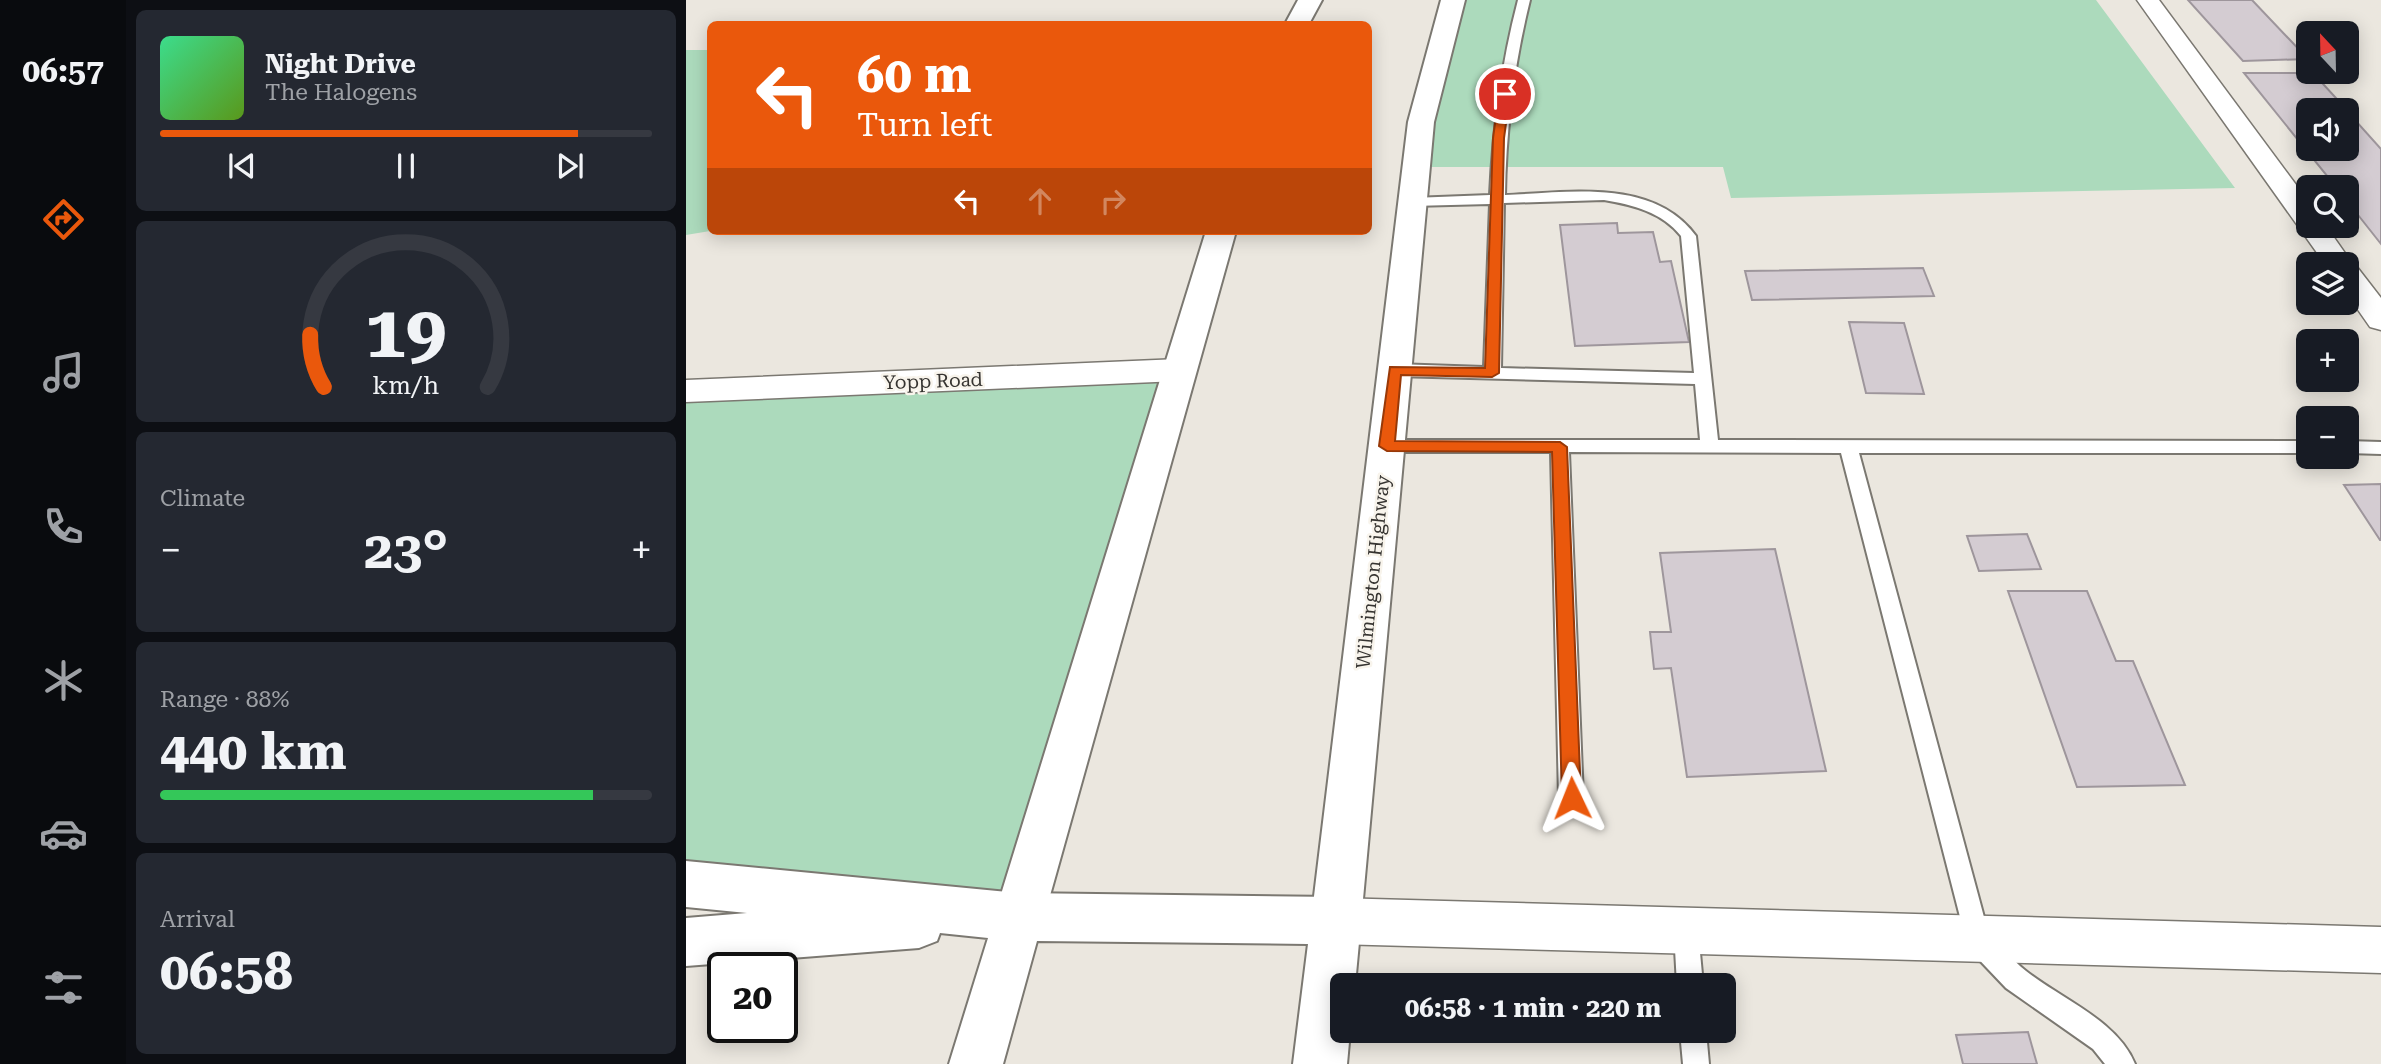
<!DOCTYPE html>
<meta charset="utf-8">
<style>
:root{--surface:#171b24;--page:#242831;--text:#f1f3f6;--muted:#9ea1a6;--line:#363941;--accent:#ea580c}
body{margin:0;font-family:"Roboto Serif",serif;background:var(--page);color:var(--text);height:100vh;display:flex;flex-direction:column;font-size:26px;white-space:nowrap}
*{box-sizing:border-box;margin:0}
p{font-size:23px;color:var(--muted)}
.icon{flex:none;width:38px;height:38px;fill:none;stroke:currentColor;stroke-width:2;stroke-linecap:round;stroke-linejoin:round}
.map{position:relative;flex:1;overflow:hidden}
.drawer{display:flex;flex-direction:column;gap:10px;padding:10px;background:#0d0f14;width:560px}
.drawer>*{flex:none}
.hud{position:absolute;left:21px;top:21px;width:665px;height:214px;border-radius:10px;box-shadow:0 4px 18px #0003;background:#ea580c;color:#fff;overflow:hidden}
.needle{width:46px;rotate:338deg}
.buttons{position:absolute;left:1610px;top:21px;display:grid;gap:14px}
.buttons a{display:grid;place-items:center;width:63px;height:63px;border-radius:10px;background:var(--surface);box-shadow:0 4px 18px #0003;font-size:35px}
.speed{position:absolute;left:21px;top:952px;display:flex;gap:14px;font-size:35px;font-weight:700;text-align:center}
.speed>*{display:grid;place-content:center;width:91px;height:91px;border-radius:50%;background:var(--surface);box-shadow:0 4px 18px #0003;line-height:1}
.speed .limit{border:4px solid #111;border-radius:10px;background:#fff;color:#111}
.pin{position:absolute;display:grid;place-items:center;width:60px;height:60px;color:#fff;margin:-30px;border:4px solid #fff;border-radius:50%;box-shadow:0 2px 7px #0007}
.me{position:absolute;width:77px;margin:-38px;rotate:358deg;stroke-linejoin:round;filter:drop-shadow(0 0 5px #0008)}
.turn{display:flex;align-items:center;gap:24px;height:147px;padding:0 35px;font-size:32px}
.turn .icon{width:91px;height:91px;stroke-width:2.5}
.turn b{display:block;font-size:49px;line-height:60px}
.lanes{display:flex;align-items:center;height:66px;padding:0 35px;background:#0003;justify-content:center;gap:35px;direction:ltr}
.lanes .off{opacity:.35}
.big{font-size:52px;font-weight:700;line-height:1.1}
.drawer .card{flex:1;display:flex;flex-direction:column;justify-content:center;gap:10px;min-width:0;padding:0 24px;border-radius:10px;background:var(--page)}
.drawer .dial{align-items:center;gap:0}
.dial svg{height:182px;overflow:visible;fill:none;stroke:var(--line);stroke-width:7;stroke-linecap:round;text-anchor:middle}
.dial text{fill:var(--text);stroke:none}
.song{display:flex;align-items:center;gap:21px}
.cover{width:84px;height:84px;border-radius:10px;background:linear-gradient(135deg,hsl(150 70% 55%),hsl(90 70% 35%))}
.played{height:7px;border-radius:4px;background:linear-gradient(90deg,var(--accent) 85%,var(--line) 85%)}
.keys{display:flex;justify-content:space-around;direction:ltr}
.heat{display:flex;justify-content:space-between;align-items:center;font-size:38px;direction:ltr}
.charge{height:10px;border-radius:5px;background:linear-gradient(90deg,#34c759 88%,var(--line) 0)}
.trip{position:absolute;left:644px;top:973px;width:406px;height:70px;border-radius:10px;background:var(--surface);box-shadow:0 4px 18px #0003;font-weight:700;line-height:70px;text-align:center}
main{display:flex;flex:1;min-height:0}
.menu{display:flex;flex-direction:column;width:126px;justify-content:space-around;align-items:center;background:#090b0e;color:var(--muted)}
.menu .icon{width:49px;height:49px}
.menu .active{color:var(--accent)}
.menu b{font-size:32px;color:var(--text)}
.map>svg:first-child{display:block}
</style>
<main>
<nav class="menu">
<b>06:57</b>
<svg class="icon active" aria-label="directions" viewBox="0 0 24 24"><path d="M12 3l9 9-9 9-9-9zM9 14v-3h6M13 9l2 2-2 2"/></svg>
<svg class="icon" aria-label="music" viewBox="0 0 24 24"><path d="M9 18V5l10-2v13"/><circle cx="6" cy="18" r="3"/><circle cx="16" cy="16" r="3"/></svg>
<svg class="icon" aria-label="phone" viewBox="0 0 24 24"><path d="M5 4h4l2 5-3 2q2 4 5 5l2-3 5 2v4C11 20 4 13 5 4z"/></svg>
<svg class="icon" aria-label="climate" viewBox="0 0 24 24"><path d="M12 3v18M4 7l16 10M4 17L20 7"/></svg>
<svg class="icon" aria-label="car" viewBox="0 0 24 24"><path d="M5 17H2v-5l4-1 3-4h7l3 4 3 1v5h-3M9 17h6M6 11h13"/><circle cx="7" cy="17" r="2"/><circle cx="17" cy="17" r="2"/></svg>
<svg class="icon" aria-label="filters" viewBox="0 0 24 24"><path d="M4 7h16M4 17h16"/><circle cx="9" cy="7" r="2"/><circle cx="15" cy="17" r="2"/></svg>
</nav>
<section class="drawer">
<div class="card">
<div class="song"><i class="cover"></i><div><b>Night Drive</b><p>The Halogens</p></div></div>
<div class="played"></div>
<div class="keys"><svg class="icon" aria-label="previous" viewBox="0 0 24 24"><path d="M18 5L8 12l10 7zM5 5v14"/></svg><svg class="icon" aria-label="pause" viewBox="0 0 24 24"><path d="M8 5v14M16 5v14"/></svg><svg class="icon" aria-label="next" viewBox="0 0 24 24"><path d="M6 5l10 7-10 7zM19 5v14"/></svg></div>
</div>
<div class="card dial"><svg viewBox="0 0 100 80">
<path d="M14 69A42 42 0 1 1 86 69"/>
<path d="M14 69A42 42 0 0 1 8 46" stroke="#ea580c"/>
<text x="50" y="56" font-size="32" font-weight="700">19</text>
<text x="50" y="72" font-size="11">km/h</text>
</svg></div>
<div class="card"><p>Climate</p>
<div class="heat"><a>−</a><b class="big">23°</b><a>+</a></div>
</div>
<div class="card"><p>Range · 88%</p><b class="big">440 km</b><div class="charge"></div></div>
<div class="card"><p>Arrival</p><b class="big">06:58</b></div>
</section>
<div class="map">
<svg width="1695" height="1064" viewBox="0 0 1695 1064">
<rect width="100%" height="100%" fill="#ebe7df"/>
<path fill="#acdabc" d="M767,0H1410L1549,188L1045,198L1037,167H730Z
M0,50H24V231L0,235Z
M493,370L333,917L0,884V391Z"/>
<path fill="#d4ccd2" stroke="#9e969c" stroke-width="2" d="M1502,0H1566L1622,59L1557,61Z
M1558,73H1627L1661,110H1622V149H1661V111L1695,149V244L1661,201V187H1650Z
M931,223L932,233L967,232L974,262L985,261L1003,342L889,346L874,225Z
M1237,268L1248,296L1066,300L1059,271Z
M1163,322L1218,323L1238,394L1180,393Z
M1695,484V540H1694L1658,485Z
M1341,534L1355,569L1293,571L1281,536Z
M1089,549L1140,771L1001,777L985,668L968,669L964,632H985L974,553Z
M1322,591H1401L1430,661H1447L1499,785L1391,787Z
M1342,1032L1351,1064H1277L1270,1035Z"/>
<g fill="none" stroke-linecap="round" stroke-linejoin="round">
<g stroke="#7b7871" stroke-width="4">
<path id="lane" d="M832,0H844C828,65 820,128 819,195C881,193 967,177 1010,236L1032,440L1622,441V453H1173L1302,932C1314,945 1326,960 1340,971C1375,999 1431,1020 1449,1064H1419L1407,1049L1320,988L1282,948L1155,453L883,452L897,798L893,805L885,808L877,805L873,798L865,452H701L695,450L692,446L695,442L701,440H1014L1009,384L709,376L701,370L709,364L798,367L804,204L726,206L719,202L726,198L804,195C807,128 815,65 832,0ZM918,200C947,205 976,212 995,236L1008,373L815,368L818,203Z
M1661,441L1695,442V454L1661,453Z
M1000,919L1009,922L1012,931L1017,985H991L988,931L991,922Z
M994,1031H1020L1023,1064H997Z"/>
</g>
<g stroke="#7b7871" stroke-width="3">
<path id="street" d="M1451,0H1473L1622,201V226H1640L1668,266L1671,267L1695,298V330L1684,327L1661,294V264H1639Z
M493,359L504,363L509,370L504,377L493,381L0,402V380Z
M650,898L1695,927V973L650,944L633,937L626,921L633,905Z"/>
</g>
<g stroke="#7b7871" stroke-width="4">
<path id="primary" d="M612,0H636L623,24H599Z
M755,0H779L748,122L675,921L668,938L650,945L632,938L625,921L722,122Z
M520,231H550L358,917L351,934L333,941L315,934L308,917Z"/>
</g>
<g stroke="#7b7871" stroke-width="4">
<path id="highway" d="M0,861L333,893L650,897L668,904L675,921L669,985H656V1031H664L661,1064H607L622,944L351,941L317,1064H263L302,938L254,933L251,941L233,948L0,966V918L61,913L0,907Z"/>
</g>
<use href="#lane" fill="#fff" fill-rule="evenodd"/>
<use href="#street" fill="#fff" fill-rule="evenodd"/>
<use href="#primary" fill="#fff" fill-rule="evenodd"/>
<use href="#highway" fill="#fff" fill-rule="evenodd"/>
</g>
<path fill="#ea580c" stroke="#983908" stroke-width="2" d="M819,91L824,94L818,138L813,373L806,377L715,375L709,441L874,442L881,447L895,798L892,804L886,806L879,804L876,798L866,452L701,451L693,446L704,367L799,368L807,138L813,94Z"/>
<g text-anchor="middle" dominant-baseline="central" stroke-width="5" stroke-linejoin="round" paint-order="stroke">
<g font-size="19" fill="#363431" stroke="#f8f4ec">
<text transform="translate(247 381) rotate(-2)">Yopp Road</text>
<text transform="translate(687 572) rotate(-84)">Wilmington Highway</text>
</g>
</g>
</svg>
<div class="buttons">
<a><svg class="needle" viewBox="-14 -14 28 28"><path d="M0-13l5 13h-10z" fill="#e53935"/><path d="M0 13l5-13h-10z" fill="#9ea1a6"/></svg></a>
<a><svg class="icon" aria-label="sound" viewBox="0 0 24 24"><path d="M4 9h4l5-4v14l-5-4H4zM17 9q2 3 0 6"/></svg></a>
<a><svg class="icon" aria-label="search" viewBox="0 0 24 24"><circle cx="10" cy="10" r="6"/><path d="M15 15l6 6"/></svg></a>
<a><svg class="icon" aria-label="layers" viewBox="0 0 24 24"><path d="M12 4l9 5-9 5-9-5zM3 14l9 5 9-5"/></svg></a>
<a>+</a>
<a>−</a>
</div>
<div class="speed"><div class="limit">20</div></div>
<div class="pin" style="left:819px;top:94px;background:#d93025"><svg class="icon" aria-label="arrive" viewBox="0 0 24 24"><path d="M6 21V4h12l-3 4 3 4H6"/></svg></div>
<svg class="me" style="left:886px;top:798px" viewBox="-20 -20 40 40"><path d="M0-17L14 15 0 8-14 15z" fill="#ea580c" stroke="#fff" stroke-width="4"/></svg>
<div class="trip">06:58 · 1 min · 220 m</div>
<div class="hud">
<div class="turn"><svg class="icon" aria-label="left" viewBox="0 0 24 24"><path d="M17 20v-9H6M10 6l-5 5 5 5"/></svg><div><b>60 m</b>Turn left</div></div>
<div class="lanes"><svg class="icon" aria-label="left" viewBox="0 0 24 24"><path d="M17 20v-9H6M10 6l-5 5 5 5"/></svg><svg class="icon off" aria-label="ahead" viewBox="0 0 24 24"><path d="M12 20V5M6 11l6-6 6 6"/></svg><svg class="icon off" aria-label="right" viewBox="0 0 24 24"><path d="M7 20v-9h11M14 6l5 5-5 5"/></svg></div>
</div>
</div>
</main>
